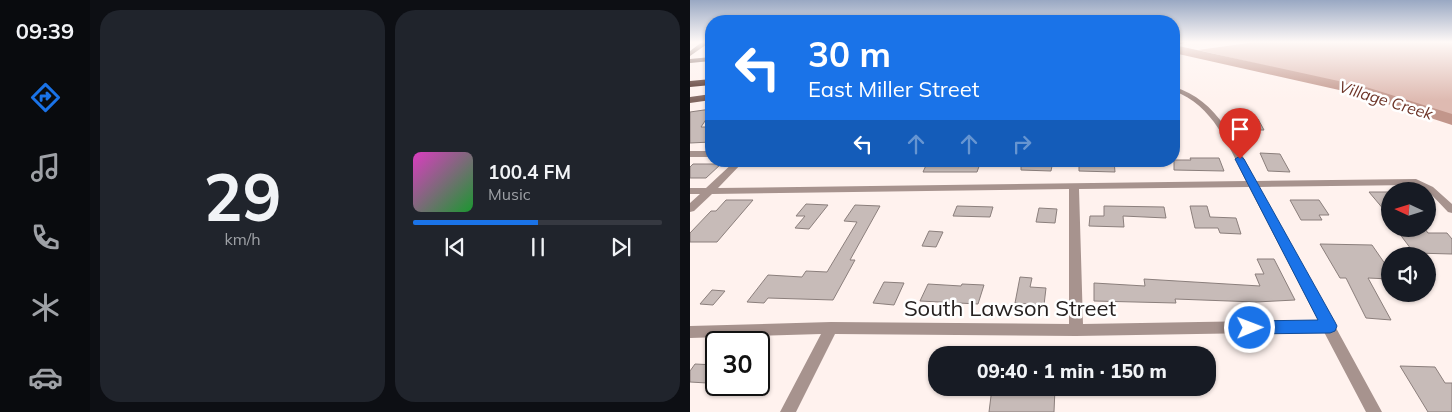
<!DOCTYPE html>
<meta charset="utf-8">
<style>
:root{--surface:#171b24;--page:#20242c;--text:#f1f3f6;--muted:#9ea1a6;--line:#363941;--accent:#1a73e8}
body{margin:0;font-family:Mulish,sans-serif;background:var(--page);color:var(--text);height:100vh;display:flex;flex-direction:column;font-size:19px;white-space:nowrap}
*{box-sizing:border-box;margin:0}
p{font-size:16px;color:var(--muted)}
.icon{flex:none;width:28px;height:28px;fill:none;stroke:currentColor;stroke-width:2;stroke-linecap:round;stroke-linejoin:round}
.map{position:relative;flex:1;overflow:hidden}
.sheet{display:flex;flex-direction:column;gap:10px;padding:10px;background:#0d0f14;width:600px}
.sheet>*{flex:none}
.hud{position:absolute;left:15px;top:15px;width:475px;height:152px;border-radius:20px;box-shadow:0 1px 4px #0004;background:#1a73e8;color:#fff;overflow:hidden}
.needle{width:32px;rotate:274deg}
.tools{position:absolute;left:691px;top:182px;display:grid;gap:10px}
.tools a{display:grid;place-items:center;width:55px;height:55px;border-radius:50%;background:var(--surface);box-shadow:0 1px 4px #0004;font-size:25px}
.speed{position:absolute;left:15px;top:331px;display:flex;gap:10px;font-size:25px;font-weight:700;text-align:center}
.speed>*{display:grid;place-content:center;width:65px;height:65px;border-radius:50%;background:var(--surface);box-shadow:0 1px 4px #0004;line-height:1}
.speed .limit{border:2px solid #111;border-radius:8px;background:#fff;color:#111}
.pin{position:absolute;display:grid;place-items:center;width:42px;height:42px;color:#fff;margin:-51px -21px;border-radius:50% 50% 50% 0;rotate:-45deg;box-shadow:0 0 5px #0007}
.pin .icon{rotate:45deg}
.me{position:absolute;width:55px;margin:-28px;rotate:89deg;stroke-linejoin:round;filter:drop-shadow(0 0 4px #0008)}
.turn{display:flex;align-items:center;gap:18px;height:105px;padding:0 20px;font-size:22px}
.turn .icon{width:65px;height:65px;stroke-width:2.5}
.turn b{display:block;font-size:35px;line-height:42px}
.lanes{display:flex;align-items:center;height:48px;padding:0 20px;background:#0003;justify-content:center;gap:25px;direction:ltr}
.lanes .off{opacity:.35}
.sheet .widget{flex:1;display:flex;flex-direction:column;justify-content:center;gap:8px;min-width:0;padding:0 18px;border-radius:20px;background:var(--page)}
.sheet .dial{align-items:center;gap:0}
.dial b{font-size:65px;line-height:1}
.song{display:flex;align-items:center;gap:15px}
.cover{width:60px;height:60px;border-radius:8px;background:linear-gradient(135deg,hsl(310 70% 55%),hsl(130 70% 35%))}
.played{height:5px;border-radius:2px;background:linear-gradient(90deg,var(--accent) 50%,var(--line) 50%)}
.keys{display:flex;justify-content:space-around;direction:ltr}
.sheet .tiles{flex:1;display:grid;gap:10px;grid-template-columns:repeat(2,1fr)}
.trip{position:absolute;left:238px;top:346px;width:288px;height:50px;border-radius:20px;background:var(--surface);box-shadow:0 1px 4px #0004;font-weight:800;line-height:50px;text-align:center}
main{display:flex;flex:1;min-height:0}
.tabs{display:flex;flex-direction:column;width:90px;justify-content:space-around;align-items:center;background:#090b0e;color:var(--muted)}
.tabs .icon{width:35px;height:35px}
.tabs .selected{color:var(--accent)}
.tabs b{font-size:22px;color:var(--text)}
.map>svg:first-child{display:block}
</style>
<main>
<nav class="tabs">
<b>09:39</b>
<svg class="icon selected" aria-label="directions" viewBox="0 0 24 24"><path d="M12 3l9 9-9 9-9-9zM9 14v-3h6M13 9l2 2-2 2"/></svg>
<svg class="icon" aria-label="music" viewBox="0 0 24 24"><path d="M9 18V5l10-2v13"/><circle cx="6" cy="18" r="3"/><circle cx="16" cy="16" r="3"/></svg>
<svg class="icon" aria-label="phone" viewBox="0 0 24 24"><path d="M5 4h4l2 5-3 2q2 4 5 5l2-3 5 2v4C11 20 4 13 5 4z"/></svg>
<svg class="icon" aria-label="climate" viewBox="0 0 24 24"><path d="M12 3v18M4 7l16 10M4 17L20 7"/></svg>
<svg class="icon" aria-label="car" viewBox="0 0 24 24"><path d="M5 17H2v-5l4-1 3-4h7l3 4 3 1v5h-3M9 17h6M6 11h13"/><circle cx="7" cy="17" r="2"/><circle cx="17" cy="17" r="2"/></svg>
</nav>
<section class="sheet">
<div class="tiles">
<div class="widget dial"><b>29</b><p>km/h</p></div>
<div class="widget">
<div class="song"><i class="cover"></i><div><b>100.4 FM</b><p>Music</p></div></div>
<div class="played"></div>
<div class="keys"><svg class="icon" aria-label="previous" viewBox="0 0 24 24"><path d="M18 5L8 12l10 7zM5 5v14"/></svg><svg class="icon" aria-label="pause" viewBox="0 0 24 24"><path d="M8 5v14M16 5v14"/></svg><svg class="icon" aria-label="next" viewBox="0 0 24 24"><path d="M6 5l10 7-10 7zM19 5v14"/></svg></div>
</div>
</div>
</section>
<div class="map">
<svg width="762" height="412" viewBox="0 0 762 412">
<rect width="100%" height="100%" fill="#fff2ee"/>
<path fill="#debab1" d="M566,42H762V118L676,89L508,50Z"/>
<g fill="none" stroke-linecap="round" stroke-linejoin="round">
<path fill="#c2968b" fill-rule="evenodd" d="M484,45L676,87L762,114V125L667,94L484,53Z"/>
</g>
<path fill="#c7bbb8" stroke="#8b7f7c" d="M21,109V112L11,127H21V142L0,143V112Z
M549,118L568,119L574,130H554Z
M570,153L590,154L600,172L578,171Z
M500,158H529L534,171L484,170V160H501Z
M238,161H291L287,172H233Z
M331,161H363L361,171L331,170Z
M389,161H424L425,172L389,171Z
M3,164H31L16,178H0V167Z
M679,192H700V217Z
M36,200H63L27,242H0V233L21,211H26Z
M600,200H629L639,215H629L632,220H611Z
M116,204L138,205L119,229L105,228L115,216H106Z
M165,205L190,206L160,260H165L143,300L78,298L74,303L57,302L78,275L112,277L116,271L137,272L167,222L154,221Z
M267,206L303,207L300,217L263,216Z
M414,206L474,207L476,218L433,216L434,227L399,226L400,216H414Z
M500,206H517L520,217L546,218L551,234L530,233L528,228H505Z
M349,208L367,209L365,223L346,222Z
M706,229H735L738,233H757L762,239V254L724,253Z
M239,231L253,232L246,247L232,246Z
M630,244L682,245L700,271V279L678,278L701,320L676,318L656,278H650Z
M567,259H584L605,300L566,302L485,299L486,303L404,301V283L455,286L454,279L570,286L565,274H574Z
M330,277L342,278L340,287L356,288L354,305L325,303Z
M194,282L214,283L204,305L183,303Z
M238,284L271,286L272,284L294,285L288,304L230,301Z
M22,290L35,291L23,305L10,304Z
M5,364L26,365V371L17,383L0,382V371Z
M710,366L745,367L755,383H762V412H738Z
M302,388H365L364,412H299Z"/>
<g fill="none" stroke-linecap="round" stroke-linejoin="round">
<path fill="#a7938e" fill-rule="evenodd" d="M484,87C528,100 546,144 566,181L726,179L743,187L762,204V213L758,212L738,191L724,185L569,187L692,412H676L634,332L386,336L145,334L106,412H90L131,334L0,338V326L141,322L379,324V189L22,194L4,211L0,212V203L10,194H0V188H16L45,161H54L28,188L556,181C539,146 523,105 484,91ZM559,187L628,320L393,324L389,189Z
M0,151H21V157H0Z"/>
<path fill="#80655e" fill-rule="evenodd" d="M12,42H20L0,56V51Z
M484,42H497L484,46Z
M21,57V61L0,63V59Z
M21,94V100L0,103V97Z"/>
<path fill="#4c2921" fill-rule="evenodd" d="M21,79V85L0,87V81Z"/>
</g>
<linearGradient id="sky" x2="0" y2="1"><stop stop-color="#99a8c3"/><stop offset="0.42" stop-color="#fff9f7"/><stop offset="1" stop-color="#fff9f7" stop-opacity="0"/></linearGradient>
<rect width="762" height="100" fill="url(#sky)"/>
<path fill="#1a73e8" stroke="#114b97" d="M550,156L554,159L645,322L647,326L645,331L640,333L560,334L555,332L552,328L555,323L560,321L628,320L545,159Z"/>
<g text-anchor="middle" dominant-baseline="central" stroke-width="5" stroke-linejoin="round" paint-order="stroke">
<g font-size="16" font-style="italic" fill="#6c3326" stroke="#fff">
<text transform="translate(696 100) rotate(17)">Village Creek</text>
</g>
<g font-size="22" fill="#262120" stroke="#fff">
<text x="320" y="308">South Lawson Street</text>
</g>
</g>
</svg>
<div class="tools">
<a><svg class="needle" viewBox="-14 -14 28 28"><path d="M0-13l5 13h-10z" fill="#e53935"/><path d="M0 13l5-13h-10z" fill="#9ea1a6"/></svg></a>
<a><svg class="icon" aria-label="sound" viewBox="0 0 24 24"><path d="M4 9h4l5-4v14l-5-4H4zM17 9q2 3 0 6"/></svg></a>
</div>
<div class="speed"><div class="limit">30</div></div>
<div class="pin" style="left:550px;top:159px;background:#d93025"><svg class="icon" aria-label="arrive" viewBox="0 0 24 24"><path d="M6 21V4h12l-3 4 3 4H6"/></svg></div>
<svg class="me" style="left:560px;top:328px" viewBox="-20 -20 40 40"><circle r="17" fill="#1a73e8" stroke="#fff" stroke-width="3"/><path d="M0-11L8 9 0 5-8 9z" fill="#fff"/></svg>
<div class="trip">09:40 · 1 min · 150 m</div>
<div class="hud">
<div class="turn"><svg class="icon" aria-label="left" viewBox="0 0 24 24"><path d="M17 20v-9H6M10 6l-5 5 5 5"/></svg><div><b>30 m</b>East Miller Street</div></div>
<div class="lanes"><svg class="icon" aria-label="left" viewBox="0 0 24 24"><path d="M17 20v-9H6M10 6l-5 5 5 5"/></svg><svg class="icon off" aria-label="ahead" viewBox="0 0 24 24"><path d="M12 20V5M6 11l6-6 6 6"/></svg><svg class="icon off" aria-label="ahead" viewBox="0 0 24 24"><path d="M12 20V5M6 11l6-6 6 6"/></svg><svg class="icon off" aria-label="right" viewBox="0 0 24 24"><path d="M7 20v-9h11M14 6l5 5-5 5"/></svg></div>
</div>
</div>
</main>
